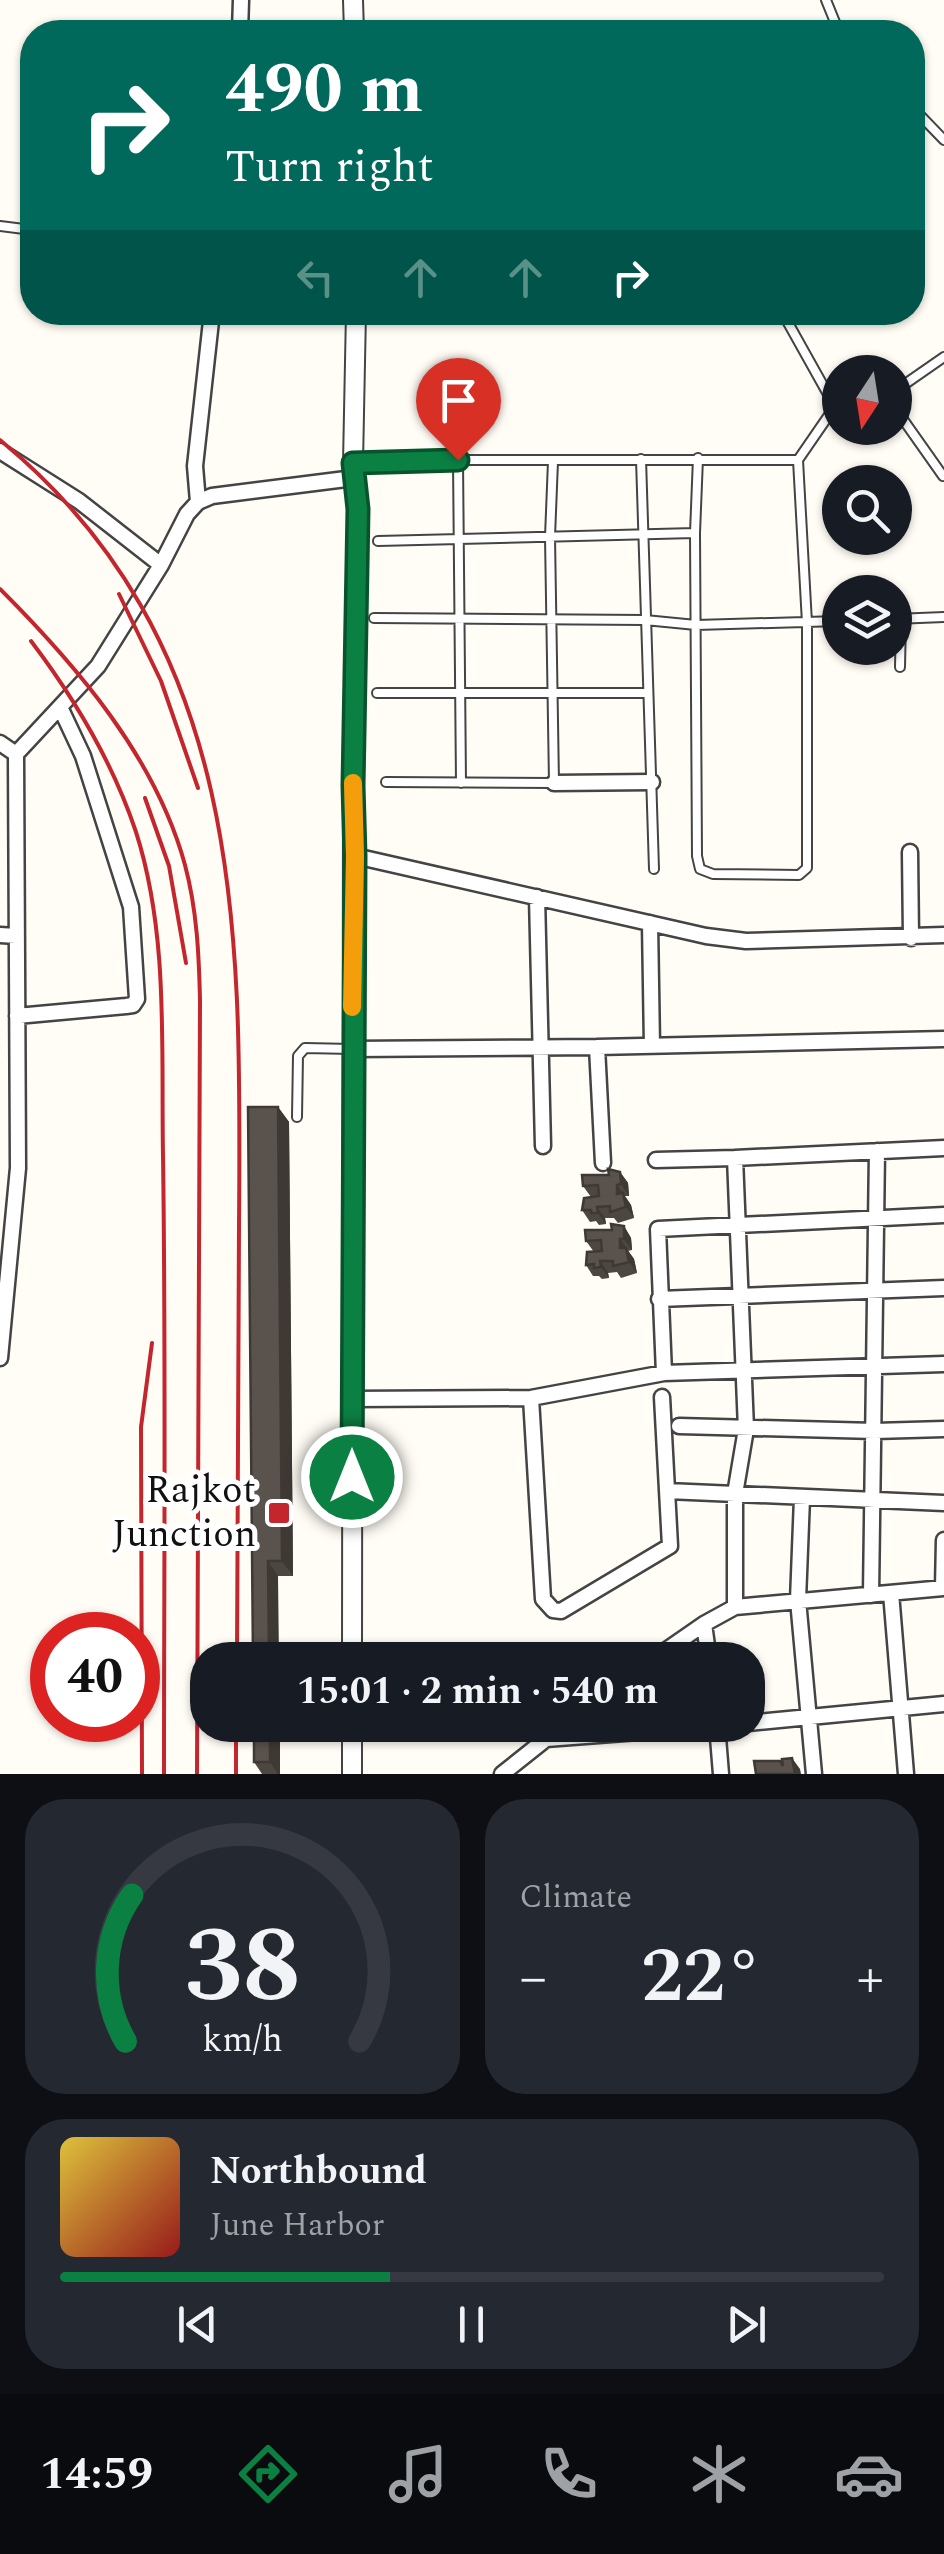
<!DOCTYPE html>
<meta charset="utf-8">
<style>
:root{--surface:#171b24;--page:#242831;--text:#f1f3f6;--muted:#9ea1a6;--line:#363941;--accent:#0b8043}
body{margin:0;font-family:Spectral,serif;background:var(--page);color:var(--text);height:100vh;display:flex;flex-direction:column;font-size:38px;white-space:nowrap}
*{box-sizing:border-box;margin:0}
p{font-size:32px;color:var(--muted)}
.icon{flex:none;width:55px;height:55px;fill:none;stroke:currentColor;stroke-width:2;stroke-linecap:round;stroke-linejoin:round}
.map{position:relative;height:1774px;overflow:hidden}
.side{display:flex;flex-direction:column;gap:25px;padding:25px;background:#0d0f14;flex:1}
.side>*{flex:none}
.guide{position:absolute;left:20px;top:20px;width:905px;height:305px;border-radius:40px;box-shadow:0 2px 8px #0004;background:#00695c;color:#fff;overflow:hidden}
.needle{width:65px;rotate:192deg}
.tools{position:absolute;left:822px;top:355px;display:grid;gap:20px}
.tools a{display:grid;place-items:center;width:90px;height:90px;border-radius:50%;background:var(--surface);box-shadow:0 2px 8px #0004;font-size:50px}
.speed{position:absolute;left:30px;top:1612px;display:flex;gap:20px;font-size:50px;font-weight:700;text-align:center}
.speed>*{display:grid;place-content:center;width:130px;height:130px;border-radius:50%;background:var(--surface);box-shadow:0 2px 8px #0004;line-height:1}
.speed .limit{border:15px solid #d22;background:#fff;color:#111}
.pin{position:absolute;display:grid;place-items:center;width:85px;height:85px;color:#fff;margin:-102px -42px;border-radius:50% 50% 50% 0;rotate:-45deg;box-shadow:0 0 10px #0007}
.pin .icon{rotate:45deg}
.me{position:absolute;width:110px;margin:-55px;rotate:0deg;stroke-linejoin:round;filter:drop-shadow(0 0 8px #0008)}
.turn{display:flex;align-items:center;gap:35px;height:210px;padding:0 40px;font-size:45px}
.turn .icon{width:130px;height:130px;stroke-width:2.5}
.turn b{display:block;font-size:70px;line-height:85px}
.lanes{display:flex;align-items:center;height:95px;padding:0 40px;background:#0003;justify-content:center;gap:50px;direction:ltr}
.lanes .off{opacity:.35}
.big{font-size:75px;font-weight:700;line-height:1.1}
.side .widget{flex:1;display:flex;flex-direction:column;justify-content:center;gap:15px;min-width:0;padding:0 35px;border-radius:40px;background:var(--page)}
.side .dial{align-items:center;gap:0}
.dial svg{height:260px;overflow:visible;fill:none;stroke:var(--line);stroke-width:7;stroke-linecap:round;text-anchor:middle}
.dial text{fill:var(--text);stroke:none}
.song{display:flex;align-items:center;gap:30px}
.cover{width:120px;height:120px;border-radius:15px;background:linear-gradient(135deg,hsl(50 70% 55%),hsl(0 70% 35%))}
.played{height:10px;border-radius:5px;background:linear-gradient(90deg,var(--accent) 40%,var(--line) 40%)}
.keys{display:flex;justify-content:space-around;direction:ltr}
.heat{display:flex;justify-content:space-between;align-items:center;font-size:55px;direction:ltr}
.side .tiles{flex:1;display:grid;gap:25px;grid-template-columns:1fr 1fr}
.widget:last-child{grid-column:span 2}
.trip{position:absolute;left:190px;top:1642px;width:575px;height:100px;border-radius:40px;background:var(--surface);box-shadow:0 2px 8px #0004;font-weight:700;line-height:100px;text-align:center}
.dock{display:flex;height:160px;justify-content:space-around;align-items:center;background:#090b0e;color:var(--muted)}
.dock .icon{width:70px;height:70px}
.dock .active{color:var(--accent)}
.dock b{font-size:45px;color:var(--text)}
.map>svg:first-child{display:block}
</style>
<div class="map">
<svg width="944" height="1774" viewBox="0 0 944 1774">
<rect width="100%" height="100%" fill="#fffdf5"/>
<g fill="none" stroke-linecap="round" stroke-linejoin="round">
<g stroke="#444" stroke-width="12">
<path id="service" d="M826,0L839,32
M912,107L944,140
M0,226L32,230
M782,312L834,405
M895,391L944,357
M895,408L943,476
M698,458L695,533L697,856L700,869L713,874L799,875L807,868V623L798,460
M641,459L654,869
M458,460L461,783
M353,463L458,460H798L840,399
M378,541L695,533
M374,618L645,620L696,625L840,621
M895,619L944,617
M900,667L901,619
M377,693H647
M386,782L554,783L550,537L553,461
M297,1117L298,1056L305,1048L352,1049"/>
</g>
<g stroke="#444" stroke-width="19">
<path id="minor" d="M240,32L241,0
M0,451L79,501L161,565
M198,502L195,466L212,312
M0,743L16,754
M554,783L652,782
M910,852L911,938
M355,856L706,936L746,941L944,935
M537,897L543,1146
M650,923L652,1046
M0,935L16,936
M17,1016L126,1006L133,1005L137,999L131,907L83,756L60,707
M597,1047L603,1163
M352,1049L597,1047L944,1039
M656,1160L735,1158
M659,1299L944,1288
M0,1358L18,1168L16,754L98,666L161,565L187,514L198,502L212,496L354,478
M664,1373L658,1229L944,1215
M531,1398L543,1599L553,1610L561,1611L670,1546L662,1397
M352,1399L531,1398L664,1373L944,1364
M679,1426L875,1431L944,1429
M667,1491L944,1503
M802,1498L798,1600L814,1774
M943,1588L944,1540
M891,1593L906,1774
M871,1595L877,1151
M735,1607V1494L746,1429L735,1158L944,1148
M704,1624L709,1660
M652,1660L704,1624L735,1607L944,1588
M748,1723L944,1704
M717,1725L721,1774
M502,1774L546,1739L730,1725"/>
</g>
<g stroke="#444" stroke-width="22">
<path id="tertiary" d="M353,0L354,32
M352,1660L353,786L358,509L353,463L356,312
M352,1774V1725"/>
</g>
<use href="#service" stroke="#fff" stroke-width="8"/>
<use href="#minor" stroke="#fff" stroke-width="14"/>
<use href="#tertiary" stroke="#fff" stroke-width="18"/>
<path stroke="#c4262e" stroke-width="4" d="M0,440C248,644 241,935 239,1228C238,1372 238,1516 237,1660
M0,589C77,666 156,758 185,865C197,910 199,955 200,1001L197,1774
M119,594L161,681L198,788
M31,641C75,699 113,763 136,832C169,935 161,1048 163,1155C166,1361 164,1568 164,1774
M145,798L169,866L186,963
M142,1774L141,1427L152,1343
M236,1774V1725"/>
</g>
<path fill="#4d4742" d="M278,1107L289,1122L293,1576H278L253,1660Z
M620,1172L628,1183L629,1196H625L631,1205L634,1218L618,1223L614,1218H605L606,1224L599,1225L596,1221L590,1222L582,1210L591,1197L583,1186Z
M624,1226L631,1238L632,1250L628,1251L634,1259L637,1273L621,1278L617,1272L608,1273L609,1278L602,1279L599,1276H593L586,1265L594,1252L586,1241Z
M254,1725H280V1774H262L254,1762Z"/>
<path fill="#3f3936" d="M278,1107L289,1122L293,1576L282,1561Z
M620,1172L628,1183L629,1196L621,1184Z
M617,1185L631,1205L634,1218L617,1194Z
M597,1207L605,1218L606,1224L598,1213Z
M624,1226L631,1238L632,1250L624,1239Z
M620,1239L634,1259L637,1273L620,1248Z
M600,1261L608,1273L609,1278L601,1267Z
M268,1561L278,1576L279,1660H269Z
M270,1725H280V1774H278L270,1762Z
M792,1758L800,1769L801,1774H795Z"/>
<path fill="#5a524d" stroke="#3f3936" stroke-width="2.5" d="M248,1107H278L282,1561H268L269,1660H253Z
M608,1169L620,1172L621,1184L617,1185V1194L623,1193L626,1207L610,1212V1206L597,1207L598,1213H591V1210H582L584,1198L599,1196L598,1185L583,1186L582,1175H609Z
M611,1224L624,1226V1239H620V1248H626L629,1262L613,1266V1261H600L601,1267L594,1268V1264L586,1265L587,1252L602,1251L601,1240L586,1241L585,1230H612Z
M254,1725H270V1762H254Z
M792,1758L795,1774H756L754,1761H780L783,1766L782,1759Z"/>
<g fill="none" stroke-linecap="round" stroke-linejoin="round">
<g stroke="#07532c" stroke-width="25">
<path id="route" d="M352,1477L355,856L353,786L358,509L353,463L458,460"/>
</g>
<use href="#route" stroke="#0b8043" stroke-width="18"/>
<path stroke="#f59e0b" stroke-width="18" d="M352,1007L355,856L353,783"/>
</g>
<rect fill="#c4262e" stroke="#fff" stroke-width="4" x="267" y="1501" width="24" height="24" rx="5"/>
<g text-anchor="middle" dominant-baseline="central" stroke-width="10" stroke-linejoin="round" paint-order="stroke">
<g font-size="38" fill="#111" stroke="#fff" text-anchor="end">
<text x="256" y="1491">Rajkot<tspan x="256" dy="44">Junction</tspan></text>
</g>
</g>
</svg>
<div class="tools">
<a><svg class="needle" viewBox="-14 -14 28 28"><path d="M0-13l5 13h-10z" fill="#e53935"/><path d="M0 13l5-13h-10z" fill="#9ea1a6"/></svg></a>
<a><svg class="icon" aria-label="search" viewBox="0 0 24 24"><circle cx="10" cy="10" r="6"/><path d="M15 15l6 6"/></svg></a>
<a><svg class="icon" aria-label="layers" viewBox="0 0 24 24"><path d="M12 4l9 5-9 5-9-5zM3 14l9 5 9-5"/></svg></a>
</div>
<div class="speed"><div class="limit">40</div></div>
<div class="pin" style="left:458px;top:460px;background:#d93025"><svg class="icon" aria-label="arrive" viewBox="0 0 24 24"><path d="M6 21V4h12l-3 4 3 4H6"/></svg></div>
<svg class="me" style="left:352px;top:1477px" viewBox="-20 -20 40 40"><circle r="17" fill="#0b8043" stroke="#fff" stroke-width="3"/><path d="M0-11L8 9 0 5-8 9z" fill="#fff"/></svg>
<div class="trip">15:01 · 2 min · 540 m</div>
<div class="guide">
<div class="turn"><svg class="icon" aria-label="right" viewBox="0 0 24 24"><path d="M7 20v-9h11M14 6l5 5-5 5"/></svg><div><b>490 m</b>Turn right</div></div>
<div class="lanes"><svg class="icon off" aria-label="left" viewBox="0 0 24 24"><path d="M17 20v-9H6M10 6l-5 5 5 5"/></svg><svg class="icon off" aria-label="ahead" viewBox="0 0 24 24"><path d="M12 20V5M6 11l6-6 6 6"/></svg><svg class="icon off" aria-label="ahead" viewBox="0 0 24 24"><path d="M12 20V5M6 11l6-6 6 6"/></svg><svg class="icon" aria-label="right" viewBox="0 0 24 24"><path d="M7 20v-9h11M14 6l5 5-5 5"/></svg></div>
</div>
</div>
<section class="side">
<div class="tiles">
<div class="widget dial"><svg viewBox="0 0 100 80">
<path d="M14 69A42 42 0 1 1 86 69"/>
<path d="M14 69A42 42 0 0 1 16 24" stroke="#0b8043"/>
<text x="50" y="56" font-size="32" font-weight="700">38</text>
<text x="50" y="72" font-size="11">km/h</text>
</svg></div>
<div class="widget"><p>Climate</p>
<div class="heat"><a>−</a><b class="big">22°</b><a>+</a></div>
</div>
<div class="widget">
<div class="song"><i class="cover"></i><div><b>Northbound</b><p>June Harbor</p></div></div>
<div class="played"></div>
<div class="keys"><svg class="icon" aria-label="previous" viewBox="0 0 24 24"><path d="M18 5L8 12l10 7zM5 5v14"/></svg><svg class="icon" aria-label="pause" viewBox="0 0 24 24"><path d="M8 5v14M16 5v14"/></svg><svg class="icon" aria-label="next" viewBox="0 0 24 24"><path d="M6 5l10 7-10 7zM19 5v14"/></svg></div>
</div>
</div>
</section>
<nav class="dock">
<b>14:59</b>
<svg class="icon active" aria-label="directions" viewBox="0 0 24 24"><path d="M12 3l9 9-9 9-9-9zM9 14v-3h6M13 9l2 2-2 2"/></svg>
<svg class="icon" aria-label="music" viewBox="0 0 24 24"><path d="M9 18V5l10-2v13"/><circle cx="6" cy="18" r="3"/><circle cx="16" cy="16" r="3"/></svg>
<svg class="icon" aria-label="phone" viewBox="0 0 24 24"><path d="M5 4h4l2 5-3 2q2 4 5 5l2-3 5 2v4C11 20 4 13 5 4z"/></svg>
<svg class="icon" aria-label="climate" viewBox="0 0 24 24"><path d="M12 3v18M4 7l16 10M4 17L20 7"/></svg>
<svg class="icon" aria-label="car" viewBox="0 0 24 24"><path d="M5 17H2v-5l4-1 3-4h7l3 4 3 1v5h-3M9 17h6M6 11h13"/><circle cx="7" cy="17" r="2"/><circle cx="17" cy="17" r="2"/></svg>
</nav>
